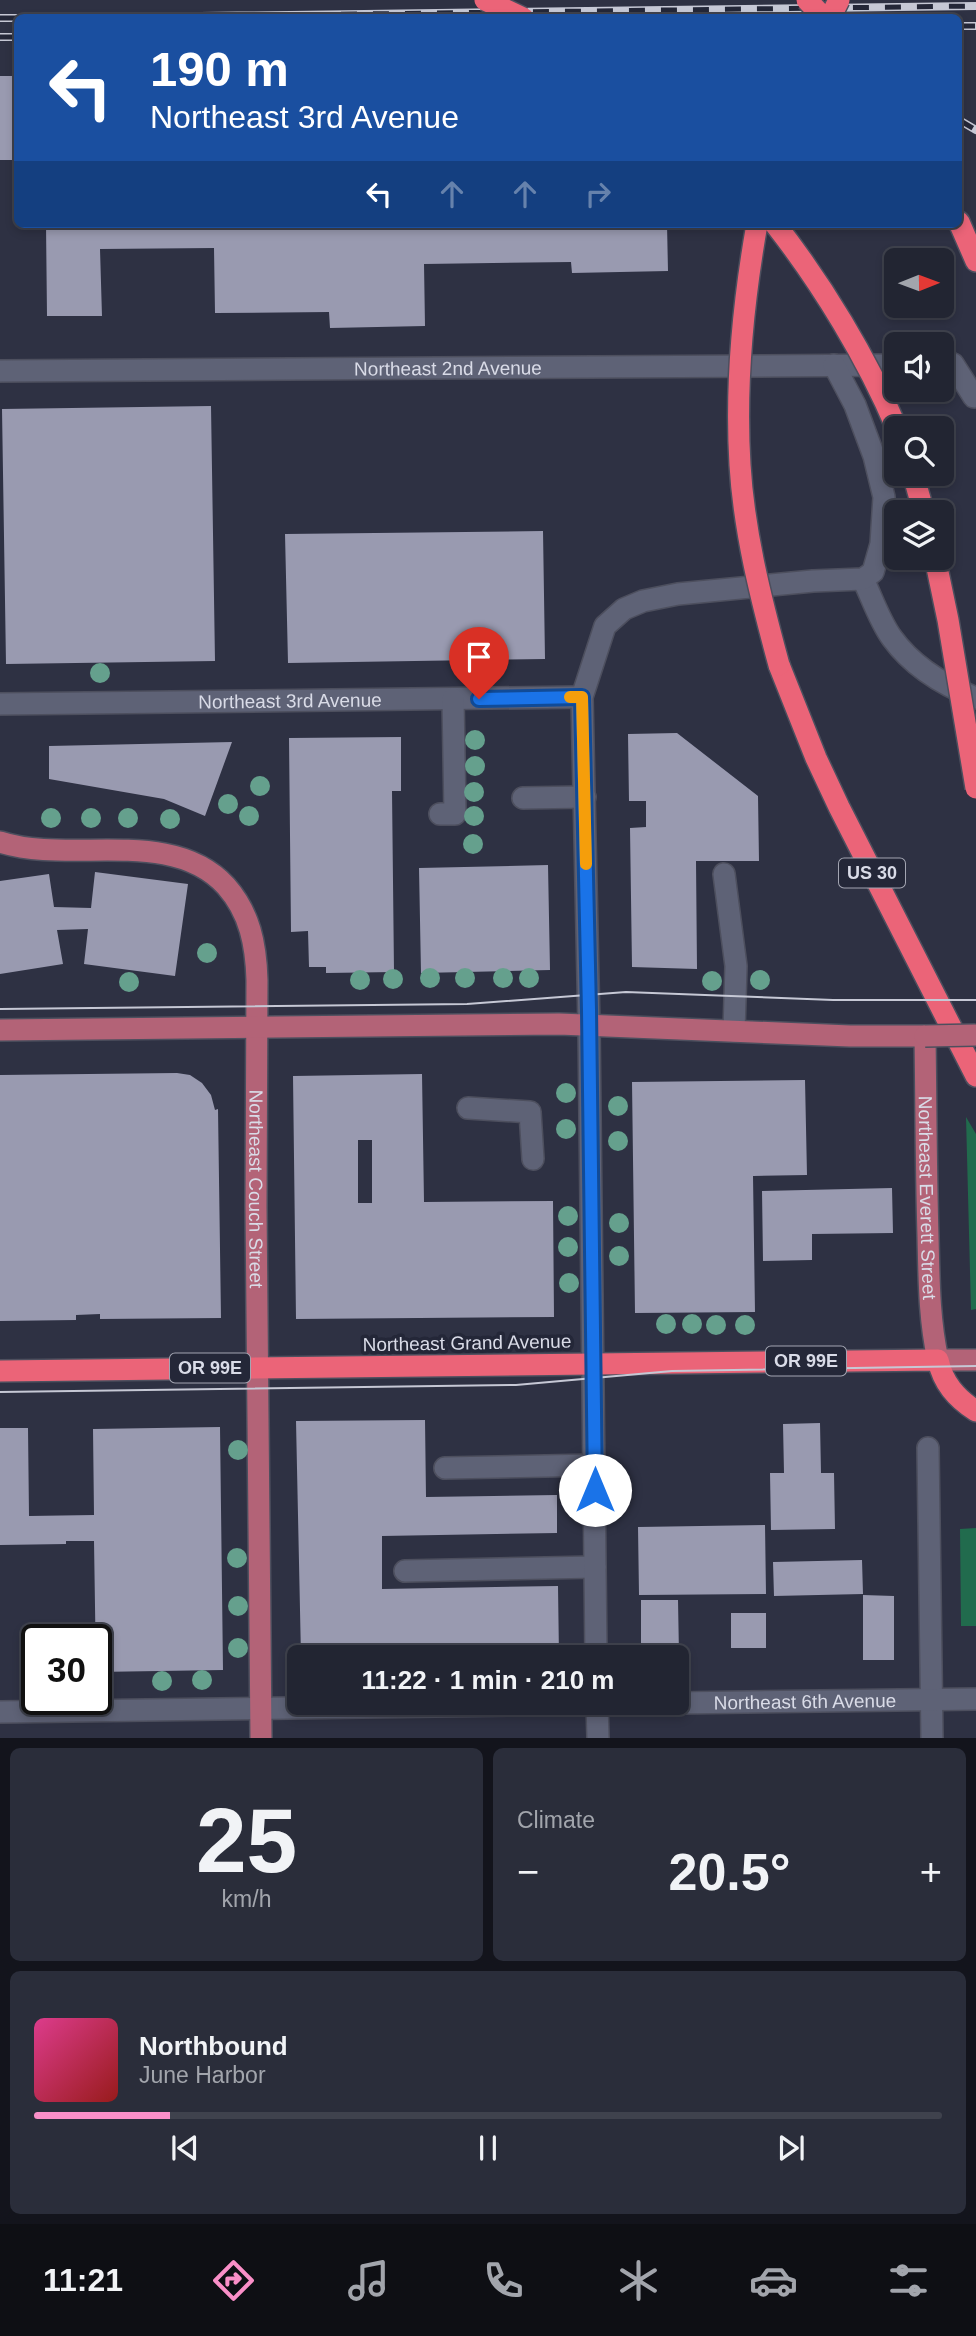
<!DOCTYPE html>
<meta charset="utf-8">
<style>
:root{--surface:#222532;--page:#2a2d3a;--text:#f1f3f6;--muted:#a2a5ac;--line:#3f424d;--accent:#fa8fc8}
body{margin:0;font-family:Helvetica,sans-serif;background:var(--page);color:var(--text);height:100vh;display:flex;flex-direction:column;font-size:26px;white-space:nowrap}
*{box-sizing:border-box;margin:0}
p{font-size:23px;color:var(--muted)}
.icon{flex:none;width:38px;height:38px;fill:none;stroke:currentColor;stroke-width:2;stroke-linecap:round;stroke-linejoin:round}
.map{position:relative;height:1738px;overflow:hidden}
.drawer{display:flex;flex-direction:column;gap:10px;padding:10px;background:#13141c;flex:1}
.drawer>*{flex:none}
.banner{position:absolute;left:14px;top:14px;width:948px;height:214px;border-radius:10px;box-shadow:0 4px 10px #0003,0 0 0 2px var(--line);background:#1a4fa0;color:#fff;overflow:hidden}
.needle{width:46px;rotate:89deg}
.buttons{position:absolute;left:884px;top:248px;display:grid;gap:14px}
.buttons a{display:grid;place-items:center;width:70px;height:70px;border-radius:10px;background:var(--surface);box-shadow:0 4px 10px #0003,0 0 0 2px var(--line);font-size:35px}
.speed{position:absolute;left:21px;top:1624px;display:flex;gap:14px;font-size:35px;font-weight:700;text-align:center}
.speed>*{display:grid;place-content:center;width:91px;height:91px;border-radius:50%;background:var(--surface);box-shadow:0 4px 10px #0003,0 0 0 2px var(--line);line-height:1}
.speed .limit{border:4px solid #111;border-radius:10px;background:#fff;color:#111}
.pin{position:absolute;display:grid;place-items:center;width:60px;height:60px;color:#fff;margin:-72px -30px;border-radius:50% 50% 50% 0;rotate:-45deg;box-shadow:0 0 7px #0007}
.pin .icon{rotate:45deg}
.me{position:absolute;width:77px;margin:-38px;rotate:0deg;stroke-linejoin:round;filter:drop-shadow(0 0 5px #0008)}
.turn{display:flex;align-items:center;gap:24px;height:147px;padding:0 21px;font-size:32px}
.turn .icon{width:91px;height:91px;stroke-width:2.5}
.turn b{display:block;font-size:49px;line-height:60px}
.lanes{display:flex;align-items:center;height:66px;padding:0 21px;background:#0003;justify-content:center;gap:35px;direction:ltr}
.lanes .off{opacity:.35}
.big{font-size:52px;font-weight:600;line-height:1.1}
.drawer .card{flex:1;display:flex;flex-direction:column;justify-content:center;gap:10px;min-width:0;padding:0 24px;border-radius:10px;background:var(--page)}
.drawer .dial{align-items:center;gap:0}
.dial b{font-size:91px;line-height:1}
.song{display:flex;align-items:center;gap:21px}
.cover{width:84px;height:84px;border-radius:10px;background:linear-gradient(135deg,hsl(330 70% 55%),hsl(0 70% 35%))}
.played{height:7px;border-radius:4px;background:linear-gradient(90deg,var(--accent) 15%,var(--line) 15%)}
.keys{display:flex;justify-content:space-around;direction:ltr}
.heat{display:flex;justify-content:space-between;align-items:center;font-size:38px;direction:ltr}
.drawer .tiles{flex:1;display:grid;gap:10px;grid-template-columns:1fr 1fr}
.card:last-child{grid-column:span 2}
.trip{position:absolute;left:287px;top:1645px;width:402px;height:70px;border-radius:10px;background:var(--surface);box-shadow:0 4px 10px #0003,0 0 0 2px var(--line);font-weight:600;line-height:70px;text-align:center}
.menu{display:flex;height:112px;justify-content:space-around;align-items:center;background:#0e0f14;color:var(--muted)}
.menu .icon{width:49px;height:49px}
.menu .current{color:var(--accent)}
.menu b{font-size:32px;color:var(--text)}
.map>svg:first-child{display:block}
</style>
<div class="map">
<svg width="976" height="1738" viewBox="0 0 976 1738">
<rect width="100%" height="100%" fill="#2e3143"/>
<path fill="#216b4d" d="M966,1117L976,1134V1309L971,1310Z
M976,1528V1626H961L960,1529Z"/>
<path fill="#999ab0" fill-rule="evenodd" d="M0,76H18V160H0Z
M46,224H667L668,271L572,273L571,262L424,264L425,326L330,328L329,312L215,313L214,248L100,249L102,316H47Z
M211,406L215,661L6,664L2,409Z
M543,531L545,659L288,663L285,534Z
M677,733L758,796L759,861H696L697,969L632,967L630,828L646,827V801H629L628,734Z
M401,737V791H392L394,972L326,973V967H309L308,931L291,932L289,738Z
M232,742L205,816L164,799L49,779V746Z
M548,865L550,970L421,973L419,868Z
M95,872L188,884L175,976L84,964L88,929L57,930L63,964L0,974V881L49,874L54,907L91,908Z
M177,1073L190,1075L202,1083L211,1095L215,1110L218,1109L221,1318L100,1319V1314L76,1315V1320L0,1321V1075Z
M422,1074L424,1202L553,1201L554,1317L296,1319L293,1076ZM358,1140H372V1203H358Z
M805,1080L807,1175L753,1176L755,1312L635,1313L632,1082Z
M892,1188L893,1233L812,1234V1260L763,1261L762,1191Z
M425,1420L426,1497L557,1495V1533L382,1536V1589L558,1586L559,1657H301L296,1421Z
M820,1423L821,1473H834L835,1529L771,1530L770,1473H784L783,1424Z
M220,1427L223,1670L96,1672L94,1541H66V1544L0,1545V1428H28L29,1516L94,1515L93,1429Z
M765,1525L766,1594L639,1595L638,1527Z
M862,1560L863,1594L774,1596L773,1562Z
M863,1595L894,1596V1660H863Z
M641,1600H678L679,1655H641Z
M731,1613H766V1648H731Z"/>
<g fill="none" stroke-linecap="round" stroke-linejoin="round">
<g stroke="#4d4f5e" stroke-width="24">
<g id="minor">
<path d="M942,364H953L974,397L976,396"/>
<path id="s1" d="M0,371L896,365"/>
<path d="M863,579C872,598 880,622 892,638C913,667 943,685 976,698"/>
<path id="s2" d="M0,704L582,697"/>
<path d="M523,798L585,797"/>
<path d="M440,814H455L453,699"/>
<path d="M724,874L736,966L734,1031"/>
<path d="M468,1108L530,1112L533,1159"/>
<path d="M928,1448L932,1738"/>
<path d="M445,1468L595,1465"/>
<path d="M405,1571L595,1567"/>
<path d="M596,1657L589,1026L582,697L605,626L624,609L643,601L678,594L813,581L863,579L873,572L881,544L884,497L874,456L855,405L834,365"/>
<path d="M597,1703L598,1738"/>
<path id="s3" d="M677,1703L976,1699"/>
<path d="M0,1712L663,1703"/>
</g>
</g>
<g stroke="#4d4f5e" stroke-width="24">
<g id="major">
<path id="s4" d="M0,842C70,865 171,826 226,886C250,913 256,945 257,980L256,1206L261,1738"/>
<path id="s5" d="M0,1030L559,1024L850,1036H925C926,1103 926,1169 928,1236C929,1278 929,1319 938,1360H976"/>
</g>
</g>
<g stroke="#4d4f5e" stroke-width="24">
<path id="highway" d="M959,222L976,261
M913,474L924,513
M779,665L816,758L839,807L976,1076
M0,1371L938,1360C943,1383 956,1398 976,1411"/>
</g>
<use href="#minor" stroke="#5e6276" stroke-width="21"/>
<use href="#major" stroke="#b36377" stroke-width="21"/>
<use href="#highway" stroke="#eb6478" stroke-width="21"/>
<path stroke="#c6c8d5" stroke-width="2" d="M0,1009L467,1004L626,992L833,1000H976
M0,1392L516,1385L672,1371L976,1366"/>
<g stroke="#c6c8d5" stroke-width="8">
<path id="rail" d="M0,18H18
M53,18L976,6
M959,26H976
M0,37H18
M959,120L976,130"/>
</g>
<use href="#rail" stroke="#242738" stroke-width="5" stroke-dasharray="16" stroke-linecap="butt"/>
<g stroke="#4d4f5e" stroke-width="24" stroke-linecap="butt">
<path id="major-bridge" d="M925,1036L976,1035"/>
</g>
<g stroke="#4d4f5e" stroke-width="24" stroke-linecap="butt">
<path id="highway-bridge" d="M485,0L523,18
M807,0L824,18
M830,18L839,0
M757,224C743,303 735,384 740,465C744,532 761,599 779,665
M775,224C822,284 867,358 897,429
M935,558L948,620L976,788"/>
</g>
<use href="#major-bridge" stroke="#b36377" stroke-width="21"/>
<use href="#highway-bridge" stroke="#eb6478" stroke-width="21"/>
</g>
<g fill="#65a08d">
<circle cx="100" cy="673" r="10"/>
<circle cx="475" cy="740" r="10"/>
<circle cx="475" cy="766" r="10"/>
<circle cx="260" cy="786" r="10"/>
<circle cx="474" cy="792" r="10"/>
<circle cx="228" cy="804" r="10"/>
<circle cx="249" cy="816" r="10"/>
<circle cx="474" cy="816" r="10"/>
<circle cx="51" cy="818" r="10"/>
<circle cx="91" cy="818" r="10"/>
<circle cx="128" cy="818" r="10"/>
<circle cx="170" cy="819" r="10"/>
<circle cx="473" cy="844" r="10"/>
<circle cx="207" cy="953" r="10"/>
<circle cx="430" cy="978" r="10"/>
<circle cx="465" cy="978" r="10"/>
<circle cx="503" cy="978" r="10"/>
<circle cx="529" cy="978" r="10"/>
<circle cx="393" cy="979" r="10"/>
<circle cx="360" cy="980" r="10"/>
<circle cx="760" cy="980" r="10"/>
<circle cx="712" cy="981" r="10"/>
<circle cx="129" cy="982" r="10"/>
<circle cx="566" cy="1093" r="10"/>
<circle cx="618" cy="1106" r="10"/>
<circle cx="566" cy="1129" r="10"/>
<circle cx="618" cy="1141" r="10"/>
<circle cx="568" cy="1216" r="10"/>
<circle cx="619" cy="1223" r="10"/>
<circle cx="568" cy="1247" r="10"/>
<circle cx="619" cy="1256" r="10"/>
<circle cx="569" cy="1283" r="10"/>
<circle cx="666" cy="1324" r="10"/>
<circle cx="692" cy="1324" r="10"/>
<circle cx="716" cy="1325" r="10"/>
<circle cx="745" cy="1325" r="10"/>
<circle cx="238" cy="1450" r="10"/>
<circle cx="237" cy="1558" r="10"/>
<circle cx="238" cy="1606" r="10"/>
<circle cx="238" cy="1648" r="10"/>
<circle cx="202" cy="1680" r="10"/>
<circle cx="162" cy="1681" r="10"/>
</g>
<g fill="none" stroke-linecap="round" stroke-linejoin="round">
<g stroke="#114b97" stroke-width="18">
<path id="route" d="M479,699L582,697L589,1010L595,1490"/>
</g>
<use href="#route" stroke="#1a73e8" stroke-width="12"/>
<path stroke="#f59e0b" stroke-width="12" d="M570,697H582L586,864"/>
</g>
<g text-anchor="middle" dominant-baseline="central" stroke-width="7" stroke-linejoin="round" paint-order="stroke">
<g fill="#242738" stroke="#a3a5b2" stroke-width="2">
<rect x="839" y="858.5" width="66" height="29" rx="5"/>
<rect x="766" y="1346.5" width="80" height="29" rx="5"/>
<rect x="170" y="1353.5" width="80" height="29" rx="5"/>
</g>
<g font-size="18" font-weight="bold" fill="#d9dbe7">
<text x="872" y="873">US 30</text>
<text x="806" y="1361">OR 99E</text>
<text x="210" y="1368">OR 99E</text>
</g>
<g font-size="19" fill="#d9dbe7" stroke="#242738">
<text stroke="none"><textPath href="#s1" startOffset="448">Northeast 2nd Avenue</textPath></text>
<text stroke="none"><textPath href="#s2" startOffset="290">Northeast 3rd Avenue</textPath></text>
<text stroke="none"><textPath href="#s4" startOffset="546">Northeast Couch Street</textPath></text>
<text stroke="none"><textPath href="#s5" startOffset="1087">Northeast Everett Street</textPath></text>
<text transform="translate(467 1343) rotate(-1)">Northeast Grand Avenue</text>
<text stroke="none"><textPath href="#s3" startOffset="128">Northeast 6th Avenue</textPath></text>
</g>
</g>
</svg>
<div class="buttons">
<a><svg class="needle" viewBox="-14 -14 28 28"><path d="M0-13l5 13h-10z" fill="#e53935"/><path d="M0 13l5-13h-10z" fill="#a2a5ac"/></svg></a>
<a><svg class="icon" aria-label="sound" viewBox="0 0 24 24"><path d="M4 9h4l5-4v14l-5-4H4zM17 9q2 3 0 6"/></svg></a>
<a><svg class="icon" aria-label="search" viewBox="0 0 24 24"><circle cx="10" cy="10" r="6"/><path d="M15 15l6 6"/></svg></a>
<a><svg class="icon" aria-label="layers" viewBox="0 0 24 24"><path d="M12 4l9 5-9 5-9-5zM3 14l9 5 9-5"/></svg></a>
</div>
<div class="speed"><div class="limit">30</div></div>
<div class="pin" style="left:479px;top:699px;background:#d93025"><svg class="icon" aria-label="arrive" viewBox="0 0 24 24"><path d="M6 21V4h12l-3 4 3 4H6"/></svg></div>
<svg class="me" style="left:595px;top:1490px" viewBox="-20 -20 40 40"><circle r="19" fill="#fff"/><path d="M0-13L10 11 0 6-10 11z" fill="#1a73e8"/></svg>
<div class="trip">11:22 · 1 min · 210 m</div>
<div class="banner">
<div class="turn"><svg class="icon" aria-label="left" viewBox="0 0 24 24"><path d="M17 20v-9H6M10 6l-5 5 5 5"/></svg><div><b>190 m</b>Northeast 3rd Avenue</div></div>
<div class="lanes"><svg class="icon" aria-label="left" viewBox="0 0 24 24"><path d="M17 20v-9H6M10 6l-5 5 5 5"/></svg><svg class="icon off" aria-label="ahead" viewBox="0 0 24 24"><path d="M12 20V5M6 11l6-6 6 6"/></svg><svg class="icon off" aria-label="ahead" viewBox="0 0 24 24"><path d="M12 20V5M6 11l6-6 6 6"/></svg><svg class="icon off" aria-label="right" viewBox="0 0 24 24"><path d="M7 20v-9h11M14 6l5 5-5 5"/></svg></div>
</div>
</div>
<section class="drawer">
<div class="tiles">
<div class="card dial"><b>25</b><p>km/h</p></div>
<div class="card"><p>Climate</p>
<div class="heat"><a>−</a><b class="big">20.5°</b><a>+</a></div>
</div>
<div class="card">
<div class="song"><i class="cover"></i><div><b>Northbound</b><p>June Harbor</p></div></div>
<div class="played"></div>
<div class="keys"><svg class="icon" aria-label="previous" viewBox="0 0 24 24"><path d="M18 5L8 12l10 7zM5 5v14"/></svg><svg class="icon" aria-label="pause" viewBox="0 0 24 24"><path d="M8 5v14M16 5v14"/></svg><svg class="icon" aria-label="next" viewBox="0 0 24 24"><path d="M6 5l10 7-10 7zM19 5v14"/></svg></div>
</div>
</div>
</section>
<nav class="menu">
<b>11:21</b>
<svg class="icon current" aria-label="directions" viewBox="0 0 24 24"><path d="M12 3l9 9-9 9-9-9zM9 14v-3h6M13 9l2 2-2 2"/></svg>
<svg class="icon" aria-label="music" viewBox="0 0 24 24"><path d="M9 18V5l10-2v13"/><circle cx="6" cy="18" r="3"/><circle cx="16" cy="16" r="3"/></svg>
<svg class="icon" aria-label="phone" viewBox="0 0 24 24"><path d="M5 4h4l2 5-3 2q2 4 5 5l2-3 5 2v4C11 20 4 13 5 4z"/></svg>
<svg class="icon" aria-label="climate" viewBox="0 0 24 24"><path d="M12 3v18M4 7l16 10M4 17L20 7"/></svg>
<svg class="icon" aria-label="car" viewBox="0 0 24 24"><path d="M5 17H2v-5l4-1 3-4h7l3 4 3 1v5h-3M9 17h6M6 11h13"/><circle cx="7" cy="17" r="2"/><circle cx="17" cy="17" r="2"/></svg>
<svg class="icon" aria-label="filters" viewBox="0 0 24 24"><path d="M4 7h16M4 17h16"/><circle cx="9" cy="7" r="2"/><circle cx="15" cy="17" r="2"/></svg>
</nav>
